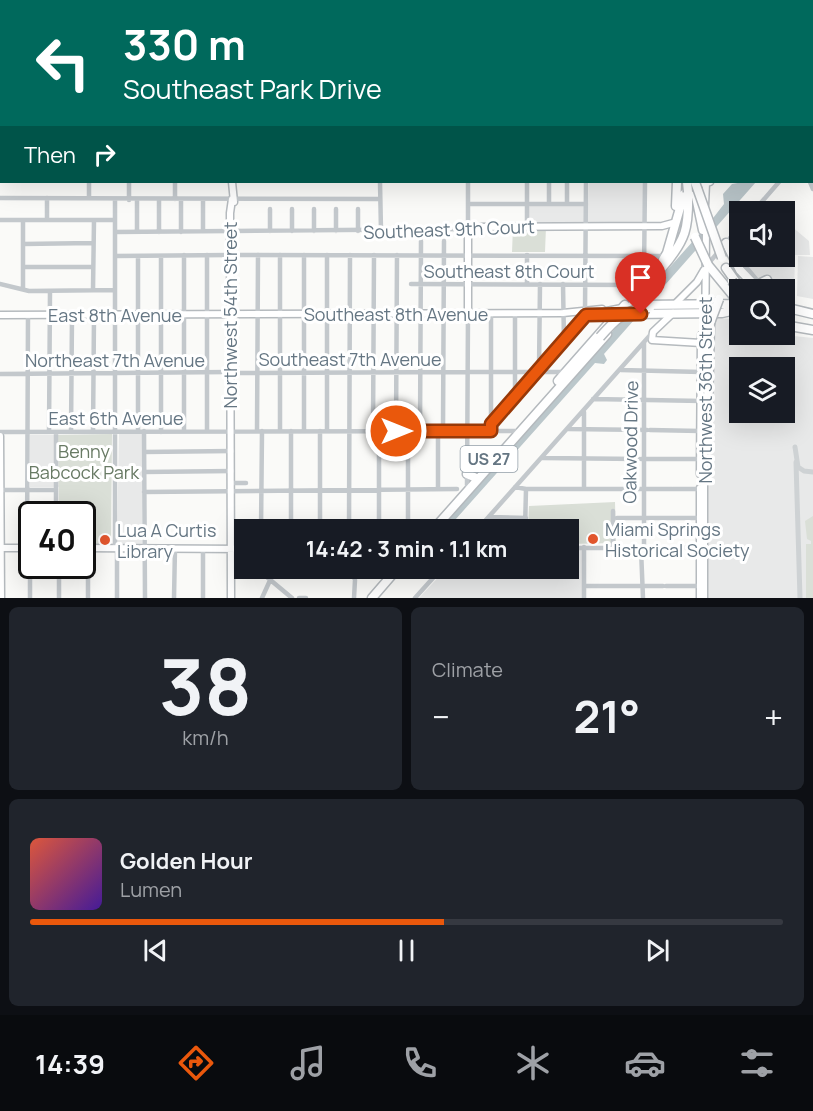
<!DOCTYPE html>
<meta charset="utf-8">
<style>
:root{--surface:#171b24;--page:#20242c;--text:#f1f3f6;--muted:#9ea1a6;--line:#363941;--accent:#ea580c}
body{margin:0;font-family:Manrope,sans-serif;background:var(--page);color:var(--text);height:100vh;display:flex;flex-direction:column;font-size:22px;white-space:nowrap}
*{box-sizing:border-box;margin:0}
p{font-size:20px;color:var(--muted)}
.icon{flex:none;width:33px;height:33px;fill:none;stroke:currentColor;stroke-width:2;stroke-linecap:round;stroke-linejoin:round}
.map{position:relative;height:598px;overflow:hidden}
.side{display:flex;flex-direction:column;gap:9px;padding:9px;background:#0d0f14;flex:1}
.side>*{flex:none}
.banner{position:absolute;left:0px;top:0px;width:813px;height:183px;box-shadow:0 6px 24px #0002;background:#00695c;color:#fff;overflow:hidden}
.tools{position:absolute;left:729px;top:201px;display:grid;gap:12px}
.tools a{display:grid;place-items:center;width:66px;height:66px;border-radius:0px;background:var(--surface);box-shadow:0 6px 24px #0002;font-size:30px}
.speed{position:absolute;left:18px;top:501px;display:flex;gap:12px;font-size:30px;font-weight:700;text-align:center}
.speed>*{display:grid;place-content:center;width:78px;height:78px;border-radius:50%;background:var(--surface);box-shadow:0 6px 24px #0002;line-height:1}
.speed .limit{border:3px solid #111;border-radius:9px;background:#fff;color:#111}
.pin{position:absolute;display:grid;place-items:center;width:51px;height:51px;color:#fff;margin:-62px -26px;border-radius:50% 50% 50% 0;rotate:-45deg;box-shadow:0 0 6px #0007}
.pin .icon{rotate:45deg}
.me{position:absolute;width:66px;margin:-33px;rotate:90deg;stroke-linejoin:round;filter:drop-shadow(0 0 4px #0008)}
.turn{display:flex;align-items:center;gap:21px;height:126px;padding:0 24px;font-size:27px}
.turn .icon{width:78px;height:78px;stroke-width:2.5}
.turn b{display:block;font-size:42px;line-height:51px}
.then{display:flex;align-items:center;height:57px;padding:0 24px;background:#0003;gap:12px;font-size:22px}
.big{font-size:45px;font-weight:700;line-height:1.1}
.side .card{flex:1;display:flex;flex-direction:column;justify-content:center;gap:9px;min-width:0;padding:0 21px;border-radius:9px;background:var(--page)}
.side .dial{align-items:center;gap:0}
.dial b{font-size:78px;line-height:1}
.song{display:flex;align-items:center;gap:18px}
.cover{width:72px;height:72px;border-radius:9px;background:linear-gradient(135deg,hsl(10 70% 55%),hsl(260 70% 35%))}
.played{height:6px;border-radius:3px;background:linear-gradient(90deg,var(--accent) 55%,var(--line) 55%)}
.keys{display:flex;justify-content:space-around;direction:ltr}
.heat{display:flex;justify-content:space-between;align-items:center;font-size:33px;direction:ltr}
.side .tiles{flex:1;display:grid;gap:9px;grid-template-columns:1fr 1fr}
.card:last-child{grid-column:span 2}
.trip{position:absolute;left:234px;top:519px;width:345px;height:60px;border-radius:0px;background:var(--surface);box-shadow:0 6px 24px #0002;font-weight:700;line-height:60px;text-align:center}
.tab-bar{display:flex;height:96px;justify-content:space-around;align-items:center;background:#090b0e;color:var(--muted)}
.tab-bar .icon{width:42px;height:42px}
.tab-bar .selected{color:var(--accent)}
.tab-bar b{font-size:27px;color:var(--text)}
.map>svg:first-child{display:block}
</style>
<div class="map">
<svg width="813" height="598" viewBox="0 0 813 598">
<rect width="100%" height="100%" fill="#fafaf8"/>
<path fill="#e8e9e9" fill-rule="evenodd" d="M589,182H643V224H528L529,206L588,205Z
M785,221L809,241L810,255H795L794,300L785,297L784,290L771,289L767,280L753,279L730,244L739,233L740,256H784Z
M798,256L813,257V299L797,296Z
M712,318L739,319L740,334L784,335L813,338V598H706L707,450L711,409ZM740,368H784V412H740Z
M119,434H142V546L117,545Z
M30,435H58L59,487H30Z
M569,550H582V598H419L446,569L568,568Z"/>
<path fill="#dadfd7" d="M513,227H546L545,252H512Z
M112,434L111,545H83L82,514H59L58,435Z
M615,502L616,543L569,544L568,530H528L529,506Z
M813,516V598H806V544H811V541L807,539L805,521Z"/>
<path fill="#bbc7cb" d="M743,182H756L604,354L607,360L604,364L595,363L447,529L436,530L710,222L724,204L723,194L732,184Z"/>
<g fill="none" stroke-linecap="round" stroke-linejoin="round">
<path stroke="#ced2d4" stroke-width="5" d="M795,447L798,467L804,471L813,472
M796,462L800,598"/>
<g stroke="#b5babe" stroke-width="9">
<path id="major" d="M233,2V0
M812,62L813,60
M232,182L234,202
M705,205L706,183L710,182
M675,304L697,282L704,270
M673,313L653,332L652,340L701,343
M468,314V227L662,226L673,223
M0,315L563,313L602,309
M705,367L706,227
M0,436L1,598
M700,474L701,335
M0,548H32
M82,548L244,549
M231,598L230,213L232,199
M700,598V488
M704,598V434"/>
</g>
<g stroke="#b4b9bd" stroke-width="11">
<path id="highway" d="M623,0L624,2
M704,0V2
M695,192L703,230
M676,206L677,182
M726,243L740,270L759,290
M708,265L740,304
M662,268C686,240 689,228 688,192
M726,268L738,285
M761,290V283L767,280
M642,305L740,304
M784,307L813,314
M629,314L722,313L740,309
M592,315L622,309
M624,315L649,284L667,253L684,194L690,187L704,182
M784,325L813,330
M558,381L625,305
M704,437L708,405L710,323
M467,474L474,477
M433,530L607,334
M372,598L398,568"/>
</g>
<path stroke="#c3c8cc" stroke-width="4.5" d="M58,0V2
M209,0V2
M351,0V2
M793,0V2
M86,2V0
M115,2V0
M292,2V0
M374,2V0
M469,2V0
M587,2V0
M734,2V0
M764,2V0
M812,23H813
M0,81H2
M812,146L813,144
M812,178L813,181
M129,182V200
M380,182L381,231
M567,182V204
M810,182L813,189
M89,197V182
M0,198L380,199
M47,198V220
M175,199V182
M181,199V232
M137,200V232
M159,200V232
M468,204H586
M549,204V182
M358,209V231
M753,212L779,182
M0,220H115
M527,226V182
M203,231V199
M234,231L461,229L468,227V182
M270,231V209
M292,231V209
M314,231V209
M336,231V209
M115,232L230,231
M730,238L741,261L756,279
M23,244L93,243
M234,255L661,256
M280,255V431
M115,256L230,255
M138,256V431
M707,265L740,227
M23,267H93
M644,272L645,182
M0,284L29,291L115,290
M411,284L643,285
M527,284V255
M563,284L564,342
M23,289V220
M93,290L94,220
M585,311L586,182
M539,369L540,284
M621,370L701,372
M468,372H564
M234,373L466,372
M0,374L230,372
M515,397V313
M593,399L702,401
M584,412V489
M491,424V314
M568,429L647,430
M650,430L700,431
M144,431L145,598
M184,431V255
M207,431V255
M257,431L258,255
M304,431V255
M327,431V255
M373,431L374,255
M396,431L397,255
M420,431L421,241
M443,431L444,241
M491,431V424L586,315
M0,432L515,431
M49,432L50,291
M56,432V514
M71,432L72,315
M93,432L94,315
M161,432V256
M144,452L232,451
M543,458L639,459
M641,459H701
M144,472L232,471
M232,483H246
M467,485L468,314
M515,487L526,489H672
M438,489V431
M673,489H701
M0,490H56
M144,492L457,489
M613,511V547
M490,517L526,518
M617,518H701
M261,530L262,431
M291,530V431
M320,530V431
M349,530L350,255
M379,530V431
M408,530V431
M477,530L652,333
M525,530L526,489
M644,545V342
M584,547V598
M27,548L28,315
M88,548V598
M115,548V199
M203,548V598
M568,548H641
M241,549L244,559
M641,549L643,598
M644,549L701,547
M256,568L292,598
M306,568H332
M350,568L355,580L354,598
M370,568L387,571
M584,586H663
M666,586H701
M30,598V548
M59,598V566
M117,598V548
M174,598L175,548
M262,598L272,576L284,568
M299,598H306
M415,598L442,568"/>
<use href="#major" stroke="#fff" stroke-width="6"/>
<use href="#highway" stroke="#fff" stroke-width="8"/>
<path stroke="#a2aab0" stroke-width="1.5" stroke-dasharray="9 4.5" stroke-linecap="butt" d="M81,0V2
M650,0L651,2
M812,74L813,72
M0,134H2
M812,144H813"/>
<g stroke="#b4b9bd" stroke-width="11" stroke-linecap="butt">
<path id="highway-bridge" d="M687,182L688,192
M695,182L722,258
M695,237L708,265
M732,281L740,292
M710,323L719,299
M600,337C615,320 626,308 650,308"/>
</g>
<use href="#highway-bridge" stroke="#fff" stroke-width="8"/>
</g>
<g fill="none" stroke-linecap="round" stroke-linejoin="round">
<g stroke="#983908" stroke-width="15">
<path id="route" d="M396,431H491V424L586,315L641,314"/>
</g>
<use href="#route" stroke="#ea580c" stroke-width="10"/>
</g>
<g fill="#e4572e" stroke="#fff" stroke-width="2">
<circle cx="593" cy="539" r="6"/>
<circle cx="105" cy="540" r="6"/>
</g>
<g text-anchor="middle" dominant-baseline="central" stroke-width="6" stroke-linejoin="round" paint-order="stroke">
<rect fill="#fff" stroke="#939fa8" stroke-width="1.5" x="460.5" y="446" width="57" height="26" rx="4.5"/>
<g font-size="16" font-weight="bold" fill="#657683">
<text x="489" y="459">US 27</text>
</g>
<g font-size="18" fill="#657683" stroke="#fff">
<text transform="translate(449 229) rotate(-2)">Southeast 9th Court</text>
<text x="509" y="271">Southeast 8th Court</text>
<text x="396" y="314">Southeast 8th Avenue</text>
<text x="115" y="315">East 8th Avenue</text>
<text transform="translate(230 315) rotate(-90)">Northwest 54th Street</text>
<text x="350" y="359">Southeast 7th Avenue</text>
<text x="115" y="360">Northeast 7th Avenue</text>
<text transform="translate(705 390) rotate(-90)">Northwest 36th Street</text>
<text x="116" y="418">East 6th Avenue</text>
<text transform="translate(630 442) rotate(-89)">Oakwood Drive</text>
</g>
<g font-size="18" fill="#687a64" stroke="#fff">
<text x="84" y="451">Benny<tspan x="84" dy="21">Babcock Park</tspan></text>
</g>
<g font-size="18" fill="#657683" stroke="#fff" text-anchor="start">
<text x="605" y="529">Miami Springs<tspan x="605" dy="21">Historical Society</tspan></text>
<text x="117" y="530">Lua A Curtis<tspan x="117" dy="21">Library</tspan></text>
</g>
</g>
</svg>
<div class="tools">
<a><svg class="icon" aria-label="sound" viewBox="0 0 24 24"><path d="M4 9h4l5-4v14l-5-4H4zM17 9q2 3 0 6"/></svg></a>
<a><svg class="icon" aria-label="search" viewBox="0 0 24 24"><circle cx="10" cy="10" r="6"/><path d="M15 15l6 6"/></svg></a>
<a><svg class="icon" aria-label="layers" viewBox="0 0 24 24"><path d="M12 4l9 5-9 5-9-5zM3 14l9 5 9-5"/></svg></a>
</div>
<div class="speed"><div class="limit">40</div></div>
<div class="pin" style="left:641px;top:314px;background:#d93025"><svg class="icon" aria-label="arrive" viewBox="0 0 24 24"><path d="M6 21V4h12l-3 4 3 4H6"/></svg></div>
<svg class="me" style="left:396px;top:431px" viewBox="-20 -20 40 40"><circle r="17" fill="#ea580c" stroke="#fff" stroke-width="3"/><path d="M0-11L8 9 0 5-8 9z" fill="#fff"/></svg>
<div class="trip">14:42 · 3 min · 1.1 km</div>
<div class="banner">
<div class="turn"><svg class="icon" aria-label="left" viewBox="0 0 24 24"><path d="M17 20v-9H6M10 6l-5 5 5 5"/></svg><div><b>330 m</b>Southeast Park Drive</div></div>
<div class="then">Then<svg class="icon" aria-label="right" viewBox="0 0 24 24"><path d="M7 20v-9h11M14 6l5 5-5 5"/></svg></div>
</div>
</div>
<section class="side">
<div class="tiles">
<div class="card dial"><b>38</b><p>km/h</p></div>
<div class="card"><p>Climate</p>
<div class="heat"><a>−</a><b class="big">21°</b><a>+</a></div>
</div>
<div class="card">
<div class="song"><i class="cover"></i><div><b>Golden Hour</b><p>Lumen</p></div></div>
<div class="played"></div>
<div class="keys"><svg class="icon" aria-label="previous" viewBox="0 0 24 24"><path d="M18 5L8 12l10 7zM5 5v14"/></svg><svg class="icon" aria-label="pause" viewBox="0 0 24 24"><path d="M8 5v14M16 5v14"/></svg><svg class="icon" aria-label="next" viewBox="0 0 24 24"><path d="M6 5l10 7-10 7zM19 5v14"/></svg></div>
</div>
</div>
</section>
<nav class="tab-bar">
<b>14:39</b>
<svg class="icon selected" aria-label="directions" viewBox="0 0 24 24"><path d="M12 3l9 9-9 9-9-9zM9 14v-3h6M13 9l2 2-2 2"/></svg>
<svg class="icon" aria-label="music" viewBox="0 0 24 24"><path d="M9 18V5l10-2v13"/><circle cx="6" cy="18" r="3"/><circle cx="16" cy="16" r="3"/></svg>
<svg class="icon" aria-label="phone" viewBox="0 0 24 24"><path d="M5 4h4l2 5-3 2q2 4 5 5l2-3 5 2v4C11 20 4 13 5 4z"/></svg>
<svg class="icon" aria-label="climate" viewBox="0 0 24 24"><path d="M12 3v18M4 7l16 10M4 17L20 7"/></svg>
<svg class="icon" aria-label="car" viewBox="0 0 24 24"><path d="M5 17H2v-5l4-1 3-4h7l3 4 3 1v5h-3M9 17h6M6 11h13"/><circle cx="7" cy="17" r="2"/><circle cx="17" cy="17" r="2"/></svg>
<svg class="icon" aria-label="filters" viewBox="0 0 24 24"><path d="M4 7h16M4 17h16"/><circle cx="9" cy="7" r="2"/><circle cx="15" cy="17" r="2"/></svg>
</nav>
